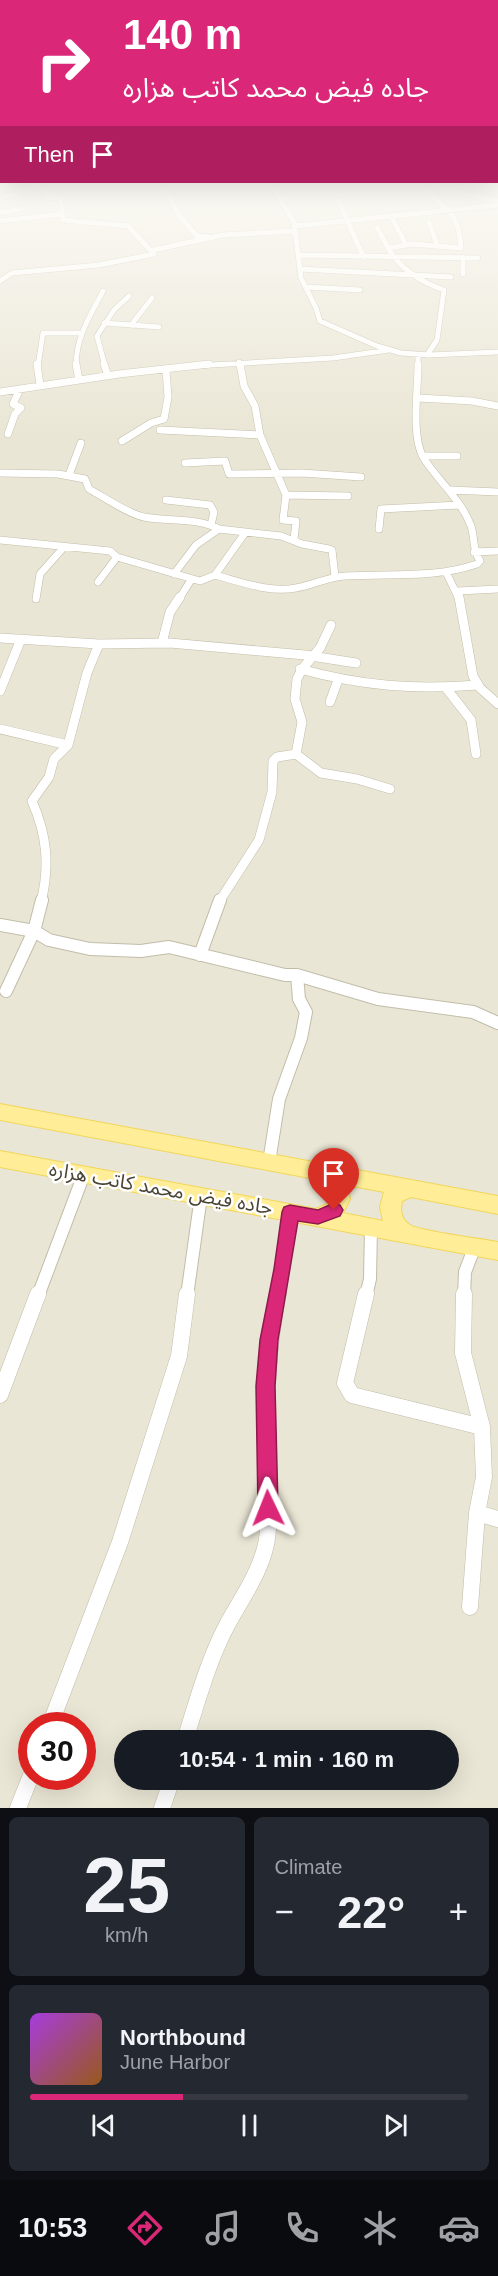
<!DOCTYPE html>
<meta charset="utf-8">
<style>
:root{--surface:#171b24;--page:#242831;--text:#f1f3f6;--muted:#9ea1a6;--line:#363941;--accent:#db2777}
body{margin:0;font-family:Arial,"Noto Sans Arabic",sans-serif;background:var(--page);color:var(--text);height:100vh;display:flex;flex-direction:column;font-size:22px;white-space:nowrap}
*{box-sizing:border-box;margin:0}
p{font-size:20px;color:var(--muted)}
.icon{flex:none;width:33px;height:33px;fill:none;stroke:currentColor;stroke-width:2;stroke-linecap:round;stroke-linejoin:round}
.map{position:relative;height:1808px;overflow:hidden}
.drawer{display:flex;flex-direction:column;gap:9px;padding:9px;background:#0d0f14;flex:1}
.drawer>*{flex:none}
.hud{position:absolute;left:0px;top:0px;width:498px;height:183px;box-shadow:0 6px 24px #0002;background:#db2777;color:#fff;overflow:hidden}
.speed{position:absolute;left:18px;top:1712px;display:flex;gap:12px;font-size:30px;font-weight:700;text-align:center}
.speed>*{display:grid;place-content:center;width:78px;height:78px;border-radius:50%;background:var(--surface);box-shadow:0 6px 24px #0002;line-height:1}
.speed .limit{border:9px solid #d22;background:#fff;color:#111}
.pin{position:absolute;display:grid;place-items:center;width:51px;height:51px;color:#fff;margin:-62px -26px;border-radius:50% 50% 50% 0;rotate:-45deg;box-shadow:0 0 6px #0007}
.pin .icon{rotate:45deg}
.me{position:absolute;width:66px;margin:-33px;rotate:358deg;stroke-linejoin:round;filter:drop-shadow(0 0 4px #0008)}
.turn{display:flex;align-items:center;gap:21px;height:126px;padding:0 24px;font-size:27px}
.turn .icon{width:78px;height:78px;stroke-width:2.5}
.turn b{display:block;font-size:42px;line-height:51px}
.then{display:flex;align-items:center;height:57px;padding:0 24px;background:#0003;gap:12px;font-size:22px}
.big{font-size:45px;font-weight:800;line-height:1.1}
.drawer .tile{flex:1;display:flex;flex-direction:column;justify-content:center;gap:9px;min-width:0;padding:0 21px;border-radius:9px;background:var(--page)}
.drawer .dial{align-items:center;gap:0}
.dial b{font-size:78px;line-height:1}
.song{display:flex;align-items:center;gap:18px}
.cover{width:72px;height:72px;border-radius:9px;background:linear-gradient(135deg,hsl(280 70% 55%),hsl(30 70% 35%))}
.played{height:6px;border-radius:3px;background:linear-gradient(90deg,var(--accent) 35%,var(--line) 35%)}
.keys{display:flex;justify-content:space-around;direction:ltr}
.heat{display:flex;justify-content:space-between;align-items:center;font-size:33px;direction:ltr}
.drawer .tiles{flex:1;display:grid;gap:9px;grid-template-columns:1fr 1fr}
.tile:last-child{grid-column:span 2}
.trip{position:absolute;left:114px;top:1730px;width:345px;height:60px;border-radius:30px;background:var(--surface);box-shadow:0 6px 24px #0002;font-weight:800;line-height:60px;text-align:center}
.tabs{display:flex;height:96px;justify-content:space-around;align-items:center;background:#090b0e;color:var(--muted)}
.tabs .icon{width:42px;height:42px}
.tabs .selected{color:var(--accent)}
.tabs b{font-size:27px;color:var(--text)}
.map>svg:first-child{display:block}
</style>
<div class="map">
<svg width="498" height="1808" viewBox="0 0 498 1808">
<rect width="100%" height="100%" fill="#f6f3e8"/>
<path fill="#eae6d5" fill-rule="evenodd" d="M0,186H498V1808H0ZM32,1725H82V1776H32ZM124,1740H448V1779H124Z"/>
<g fill="none" stroke-linecap="round" stroke-linejoin="round">
<g stroke="#c2bda9" stroke-width="6">
<path id="minor-far4" d="M158,186L168,194L178,214L197,236L209,237
M232,186L234,189
M272,186L294,222L301,278L316,308L320,321L377,346L401,353L429,355L498,352
M0,198L41,186
M338,200L364,258
M0,213L20,209
M392,218L406,245
M0,221L62,214
M429,222L437,245
M296,226L498,205
M377,227L388,248
M153,250L223,235L295,231
M300,255L478,258
M463,257V274
M300,269L451,277
M0,281L12,273L99,265L154,254L128,226L64,220L60,198L46,197L39,187
M306,287L360,290
M104,323L159,327
M131,325L152,298
M427,355L437,340L444,290C420,282 401,270 388,248L413,244L461,248C460,235 458,220 448,210C440,202 432,199 428,188L455,191L498,201
M239,362L240,366
M38,366L43,333H79
M76,366C76,337 90,316 103,291
M105,366L97,336L114,310L129,296
M193,366L333,358L389,350
M418,366V355"/>
</g>
<g stroke="#c2bda9" stroke-width="8">
<path id="minor-far3" d="M37,364L40,385
M76,364L79,380
M104,364L108,376
M240,364L244,386L255,406L260,435L286,495L283,520L296,521L294,540
M0,392L119,374L209,364
M419,398L472,401L498,406
M160,430L260,435
M8,434L15,414L21,408L13,404L20,389
M122,441L151,423L164,419L168,397L166,370
M423,456H457
M185,463L225,461L229,474L302,473L361,477
M0,473L58,474L85,479L89,489C104,497 128,514 144,517C169,522 196,517 219,529L281,536L302,544L329,549L332,550L335,577
M69,475L81,443
M450,490L498,492
M286,495L348,496
M166,500L210,505L214,512L211,525
M379,529L381,509L459,505
M0,540L110,551L117,557L200,581L215,575L245,533
M474,552L498,551
M174,574L196,545L219,529
M447,574L459,599
M215,575C241,582 269,593 296,588C313,585 328,577 345,576C391,573 433,579 477,564L480,561C472,549 475,538 471,526C461,499 437,480 423,457C411,435 418,390 418,364
M98,582L117,557
M458,591L498,589
M36,599L40,574L64,547
M179,599L191,580"/>
</g>
<g stroke="#c2bda9" stroke-width="10">
<path id="minor-far2" d="M459,597L473,676L480,688L498,704
M331,625L320,648L302,669L297,679L295,699L302,722L296,754L321,773L357,779L390,789
M0,638L99,644L170,643L305,655L356,663
M162,643L170,612L180,597
M300,669C362,686 414,690 478,685
M446,688L471,720L476,754
M0,691L21,639
M330,702L338,680
M0,729L68,745
M41,902C50,866 47,835 32,801L49,777L54,759L68,745L87,673L99,644
M219,902L259,840L272,792L273,761L277,757L296,754"/>
</g>
<g stroke="#c2bda9" stroke-width="14">
<path id="minor-far1" d="M42,900L34,931L49,940L90,949L141,951L169,947L285,975H297L378,999L473,1012L498,1023
M0,925L34,931L6,991
M200,955L220,900
M269,1162L279,1099L301,1038L306,1012L299,999L297,975
M38,1296L84,1174
M187,1296L201,1196
M278,1296L290,1212
M366,1296L370,1279L371,1227
M464,1296L465,1272L475,1246"/>
</g>
<g stroke="#c2bda9" stroke-width="17">
<path id="minor" d="M366,1294L345,1383L352,1395L482,1427
M464,1294L463,1353L482,1427L484,1477L477,1513L470,1607
M0,1395L38,1294
M477,1513L498,1519
M50,1725L120,1542L179,1356L187,1294
M185,1740C197,1702 208,1661 227,1625C240,1601 256,1579 264,1552C272,1528 268,1479 267,1453C266,1395 267,1351 278,1294
M18,1808L32,1773
M162,1808L172,1779"/>
</g>
<g stroke="#f1d65a" stroke-width="2">
<path id="primary" d="M0,1104L498,1196V1214L411,1197L402,1201C400,1211 401,1219 410,1225C420,1231 482,1239 498,1242V1260L0,1167V1151L316,1209L327,1204L330,1198L328,1190L315,1179L0,1120ZM347,1185L384,1192L380,1207L383,1221L343,1213L350,1199Z"/>
</g>
<use href="#minor-far4" stroke="#fff" stroke-width="5"/>
<use href="#minor-far3" stroke="#fff" stroke-width="7"/>
<use href="#minor-far2" stroke="#fff" stroke-width="9"/>
<use href="#minor-far1" stroke="#fff" stroke-width="12"/>
<use href="#minor" stroke="#fff" stroke-width="16"/>
<use href="#primary" fill="#ffee97" fill-rule="evenodd"/>
</g>
<linearGradient id="sky" x2="0" y2="1"><stop stop-color="#8abcef"/><stop offset="0.42" stop-color="#fbfaf5"/><stop offset="1" stop-color="#fbfaf5" stop-opacity="0"/></linearGradient>
<rect width="498" height="439" fill="url(#sky)"/>
<path fill="#db2777" stroke="#8e194d" stroke-width="1.5" d="M334,1203L340,1205L343,1210L340,1216L318,1224L298,1221L278,1340L275,1386L278,1508L275,1515L268,1518L261,1515L258,1508L256,1386L260,1340L274,1269L282,1212L284,1207L290,1205L318,1210Z"/>
<g text-anchor="middle" dominant-baseline="central" stroke-width="5" stroke-linejoin="round" paint-order="stroke">
<g font-size="20" fill="#4a4435" stroke="#fff">
<text transform="translate(161 1188) rotate(10)">جاده فیض محمد کاتب هزاره</text>
</g>
</g>
</svg>
<div class="speed"><div class="limit">30</div></div>
<div class="pin" style="left:334px;top:1210px;background:#d93025"><svg class="icon" aria-label="arrive" viewBox="0 0 24 24"><path d="M6 21V4h12l-3 4 3 4H6"/></svg></div>
<svg class="me" style="left:268px;top:1508px" viewBox="-20 -20 40 40"><path d="M0-17L14 15 0 8-14 15z" fill="#db2777" stroke="#fff" stroke-width="4"/></svg>
<div class="trip">10:54 · 1 min · 160 m</div>
<div class="hud">
<div class="turn"><svg class="icon" aria-label="right" viewBox="0 0 24 24"><path d="M7 20v-9h11M14 6l5 5-5 5"/></svg><div><b>140 m</b>جاده فیض محمد کاتب هزاره</div></div>
<div class="then">Then<svg class="icon" aria-label="arrive" viewBox="0 0 24 24"><path d="M6 21V4h12l-3 4 3 4H6"/></svg></div>
</div>
</div>
<section class="drawer">
<div class="tiles">
<div class="tile dial"><b>25</b><p>km/h</p></div>
<div class="tile"><p>Climate</p>
<div class="heat"><a>−</a><b class="big">22°</b><a>+</a></div>
</div>
<div class="tile">
<div class="song"><i class="cover"></i><div><b>Northbound</b><p>June Harbor</p></div></div>
<div class="played"></div>
<div class="keys"><svg class="icon" aria-label="previous" viewBox="0 0 24 24"><path d="M18 5L8 12l10 7zM5 5v14"/></svg><svg class="icon" aria-label="pause" viewBox="0 0 24 24"><path d="M8 5v14M16 5v14"/></svg><svg class="icon" aria-label="next" viewBox="0 0 24 24"><path d="M6 5l10 7-10 7zM19 5v14"/></svg></div>
</div>
</div>
</section>
<nav class="tabs">
<b>10:53</b>
<svg class="icon selected" aria-label="directions" viewBox="0 0 24 24"><path d="M12 3l9 9-9 9-9-9zM9 14v-3h6M13 9l2 2-2 2"/></svg>
<svg class="icon" aria-label="music" viewBox="0 0 24 24"><path d="M9 18V5l10-2v13"/><circle cx="6" cy="18" r="3"/><circle cx="16" cy="16" r="3"/></svg>
<svg class="icon" aria-label="phone" viewBox="0 0 24 24"><path d="M5 4h4l2 5-3 2q2 4 5 5l2-3 5 2v4C11 20 4 13 5 4z"/></svg>
<svg class="icon" aria-label="climate" viewBox="0 0 24 24"><path d="M12 3v18M4 7l16 10M4 17L20 7"/></svg>
<svg class="icon" aria-label="car" viewBox="0 0 24 24"><path d="M5 17H2v-5l4-1 3-4h7l3 4 3 1v5h-3M9 17h6M6 11h13"/><circle cx="7" cy="17" r="2"/><circle cx="17" cy="17" r="2"/></svg>
</nav>
